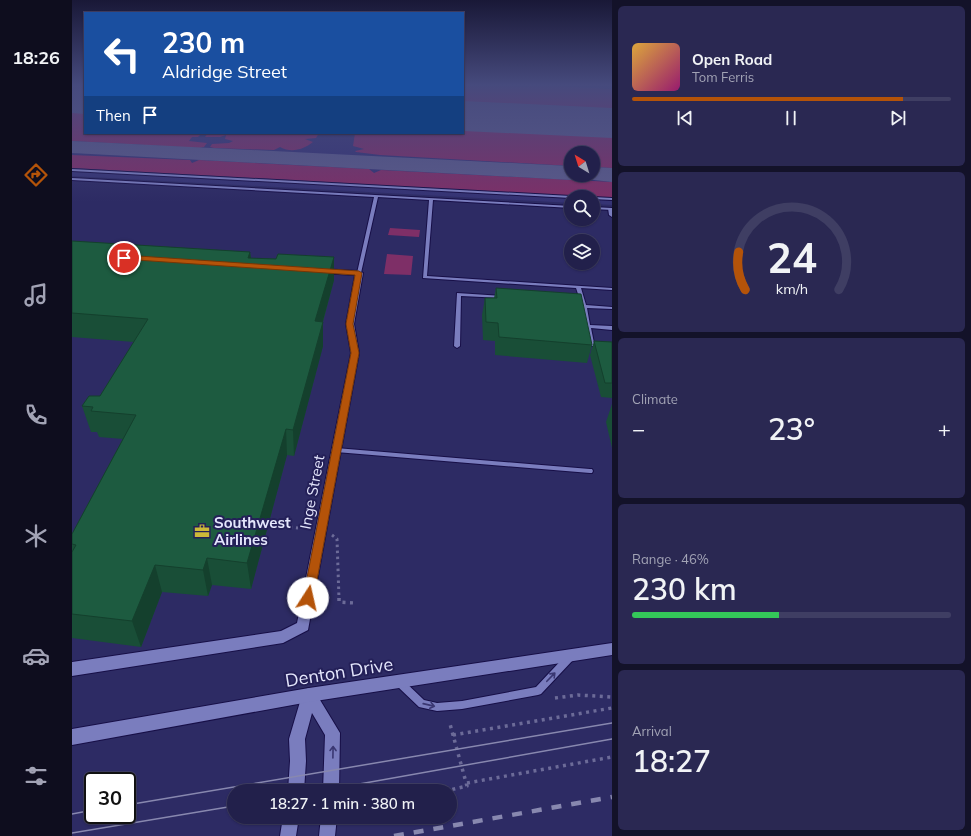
<!DOCTYPE html>
<meta charset="utf-8">
<style>
:root{--surface:#22204b;--page:#2a2852;--text:#f1f3f6;--muted:#a2a3b5;--line:#3f3e63;--accent:#b45309}
body{margin:0;font-family:Mulish,sans-serif;background:var(--page);color:var(--text);height:100vh;display:flex;flex-direction:column;font-size:15px;white-space:nowrap}
*{box-sizing:border-box;margin:0}
p{font-size:13px;color:var(--muted)}
.icon{flex:none;width:22px;height:22px;fill:none;stroke:currentColor;stroke-width:2;stroke-linecap:round;stroke-linejoin:round}
.map{position:relative;flex:1;overflow:hidden}
.details{display:flex;flex-direction:column;gap:6px;padding:6px;background:#131229;width:359px}
.details>*{flex:none}
.banner{position:absolute;left:12px;top:12px;width:380px;height:122px;border-radius:0px;box-shadow:0 1px 3px #0004,0 0 0 1px var(--line);background:#1a4fa0;color:#fff;overflow:hidden}
.needle{width:26px;rotate:322deg}
.controls{position:absolute;left:492px;top:146px;display:grid;gap:8px}
.controls a{display:grid;place-items:center;width:36px;height:36px;border-radius:50%;background:var(--surface);box-shadow:0 1px 3px #0004,0 0 0 1px var(--line);font-size:20px}
.speed{position:absolute;left:12px;top:772px;display:flex;gap:8px;font-size:20px;font-weight:700;text-align:center}
.speed>*{display:grid;place-content:center;width:52px;height:52px;border-radius:50%;background:var(--surface);box-shadow:0 1px 3px #0004,0 0 0 1px var(--line);line-height:1}
.speed .limit{border:2px solid #111;border-radius:6px;background:#fff;color:#111}
.pin{position:absolute;display:grid;place-items:center;width:34px;height:34px;color:#fff;margin:-17px;border:2px solid #fff;border-radius:50%;box-shadow:0 1px 4px #0007}
.me{position:absolute;width:44px;margin:-22px;rotate:10deg;stroke-linejoin:round;filter:drop-shadow(0 0 3px #0008)}
.turn{display:flex;align-items:center;gap:14px;height:84px;padding:0 12px;font-size:18px}
.turn .icon{width:52px;height:52px;stroke-width:2.5}
.turn b{display:block;font-size:28px;line-height:34px}
.then{display:flex;align-items:center;height:38px;padding:0 12px;background:#0003;gap:8px;font-size:15px}
.big{font-size:30px;font-weight:600;line-height:1.1}
.details .tile{flex:1;display:flex;flex-direction:column;justify-content:center;gap:6px;min-width:0;padding:0 14px;border-radius:6px;background:var(--page)}
.details .dial{align-items:center;gap:0}
.dial svg{height:104px;overflow:visible;fill:none;stroke:var(--line);stroke-width:7;stroke-linecap:round;text-anchor:middle}
.dial text{fill:var(--text);stroke:none}
.song{display:flex;align-items:center;gap:12px}
.cover{width:48px;height:48px;border-radius:6px;background:linear-gradient(135deg,hsl(40 70% 55%),hsl(320 70% 35%))}
.played{height:4px;border-radius:2px;background:linear-gradient(90deg,var(--accent) 85%,var(--line) 85%)}
.keys{display:flex;justify-content:space-around;direction:ltr}
.heat{display:flex;justify-content:space-between;align-items:center;font-size:22px;direction:ltr}
.charge{height:6px;border-radius:3px;background:linear-gradient(90deg,#34c759 46%,var(--line) 0)}
.trip{position:absolute;left:155px;top:784px;width:230px;height:40px;border-radius:20px;background:var(--surface);box-shadow:0 1px 3px #0004,0 0 0 1px var(--line);font-weight:600;line-height:40px;text-align:center}
main{display:flex;flex:1;min-height:0}
.tabs{display:flex;flex-direction:column;width:72px;justify-content:space-around;align-items:center;background:#0e0d1e;color:var(--muted)}
.tabs .icon{width:28px;height:28px}
.tabs .current{color:var(--accent)}
.tabs b{font-size:18px;color:var(--text)}
.map>svg:first-child{display:block}
</style>
<main>
<nav class="tabs">
<b>18:26</b>
<svg class="icon current" aria-label="directions" viewBox="0 0 24 24"><path d="M12 3l9 9-9 9-9-9zM9 14v-3h6M13 9l2 2-2 2"/></svg>
<svg class="icon" aria-label="music" viewBox="0 0 24 24"><path d="M9 18V5l10-2v13"/><circle cx="6" cy="18" r="3"/><circle cx="16" cy="16" r="3"/></svg>
<svg class="icon" aria-label="phone" viewBox="0 0 24 24"><path d="M5 4h4l2 5-3 2q2 4 5 5l2-3 5 2v4C11 20 4 13 5 4z"/></svg>
<svg class="icon" aria-label="climate" viewBox="0 0 24 24"><path d="M12 3v18M4 7l16 10M4 17L20 7"/></svg>
<svg class="icon" aria-label="car" viewBox="0 0 24 24"><path d="M5 17H2v-5l4-1 3-4h7l3 4 3 1v5h-3M9 17h6M6 11h13"/><circle cx="7" cy="17" r="2"/><circle cx="17" cy="17" r="2"/></svg>
<svg class="icon" aria-label="filters" viewBox="0 0 24 24"><path d="M4 7h16M4 17h16"/><circle cx="9" cy="7" r="2"/><circle cx="15" cy="17" r="2"/></svg>
</nav>
<div class="map">
<svg width="540" height="836" viewBox="0 0 540 836">
<rect width="100%" height="100%" fill="#2d2b64"/>
<path fill="#353374" fill-rule="evenodd" d="M0,85H13V133H391V85H540V205L521,204V197H499V203L0,176ZM499,153H521V175H499Z"/>
<path fill="#7e2f67" d="M391,85L455,87L458,85L540,89V112L391,106Z
M0,110L13,111V133H130L126,137H120L117,141L135,143L132,147L127,148L0,141Z
M391,128L540,134V168L521,167V153H499V166L308,155L284,152L283,151L292,149L281,146L283,133H391Z
M136,133H247L244,138L233,139L241,142C231,150 219,153 208,147L202,150L142,148L138,147L140,144L157,143L161,141L153,139L154,135L148,137H133Z
M0,155L118,160L120,163L127,160L297,169L302,173L309,170L540,182V198L0,168Z
M318,228L348,230L347,237L316,235Z
M315,254L341,256L339,275L312,274Z"/>
<g fill="none" stroke-linecap="round" stroke-linejoin="round">
<path fill="#5a5a8a" fill-rule="evenodd" d="M0,141L499,166V175H509L507,178L499,180L0,153Z
M521,167L540,168V182L513,179L510,175H521Z"/>
<path fill="#5a5a8a" fill-rule="evenodd" d="M0,85L13,86V114L0,113Z
M391,101L540,108V138L391,131Z"/>
<g stroke="#170f47" stroke-width="2">
<path id="service" d="M0,169L499,196L501,197H499V198L0,171Z
M0,178L499,206V208L361,200L355,276L540,288V290L509,288L514,305L540,307V309L515,308L518,325L540,326V330L519,328L522,343H540V347L520,346L517,344L510,306L504,288L351,278L357,200L306,197L289,273L287,274L285,273L302,197L0,180Z
M520,197H521L540,198V200L521,199Z
M521,207L540,208V210L521,209Z
M385,293L431,296L433,297L431,298L389,296L388,346L385,348L382,346Z
M262,448H264L518,469H520L521,471L520,473H518L264,452L261,450Z
M498,653L501,654L502,657L501,660L469,694L466,695L390,709L365,711L347,707L325,686L324,683L325,680L328,679L331,680L352,700L365,703L390,701L464,687L495,654Z"/>
</g>
<g stroke="#170f47" stroke-width="2">
<path id="minor" d="M536,208H540V217L537,215Z
M246,269L287,271L291,273L282,324L287,353L236,630L211,643L0,676V662L209,631L225,623L279,353L274,324L283,275L249,273H246Z
M237,688L242,690L268,733L267,791H251L253,735L240,713L233,739L234,761L232,791H216L218,761L217,739L230,695L232,690Z
M211,817H227L224,836H208Z
M249,817H265L263,836H247Z"/>
</g>
<g stroke="#170f47" stroke-width="2">
<path id="secondary" d="M540,643V655L237,702L0,745V729L237,688Z"/>
</g>
<path stroke="#6c6b98" stroke-width="3" stroke-dasharray="2.5 3.5" stroke-linecap="butt" d="M218,527L226,528
M260,535L265,539L267,599"/>
<path stroke="#6c6b98" stroke-width="3.5" stroke-dasharray="3 4.5" stroke-linecap="butt" d="M267,598V602L283,603
M483,698L506,695L540,697
M381,735L540,708
M395,783L540,757
M373,791L395,786L378,724"/>
<use href="#service" fill="#7a7dbe" fill-rule="evenodd"/>
<use href="#minor" fill="#7a7dbe" fill-rule="evenodd"/>
<use href="#secondary" fill="#7a7dbe" fill-rule="evenodd"/>
<path stroke="#8888af" stroke-width="1.5" d="M248,791L540,739
M55,805L540,723
M0,814L21,810
M0,833L162,806"/>
<path stroke="#8888af" stroke-width="4.5" stroke-dasharray="10 10" stroke-linecap="butt" d="M322,836L540,797"/>
</g>
<path fill="#194e37" d="M0,241L178,252L179,258L204,259L262,257V280L251,322V346L222,456L215,455L179,589L140,585L136,596L90,592L69,647L0,638V534L51,439L27,437L25,432H19L10,406L28,396L62,342L0,337Z
M424,288L520,345L515,363L423,355V341L411,340L410,315L413,298H422Z
M522,341L540,342V398L529,397L518,355Z
M540,404V448L534,422Z"/>
<path fill="#14402d" d="M178,252L181,275L176,258Z
M262,257V280L244,346L243,321Z
M251,322V346L222,456L221,430Z
M214,429L215,455L179,589L175,563Z
M135,558L140,585L136,596L131,570Z
M83,565L90,592L69,647L60,621Z"/>
<path fill="#1d5b40" stroke="#14402d" d="M0,241L178,252L176,258L204,259L206,254L262,257L243,321L251,322L221,430L214,429L175,563L135,558L131,570L83,565L60,621L0,614V552L4,545L0,544V534L64,415L19,411L21,407L10,406L17,396H28L76,319L0,313Z
M424,288L509,294L520,345L427,337L426,323L414,322L413,298H425Z
M522,341L540,342V383H533Z"/>
<defs><path id="oneway-shaft" d="M-6 0H5M1.5-3L5.5 0L1.5 3" fill="none" stroke-width="1.6" stroke-linecap="round" stroke-linejoin="round"/></defs>
<g stroke="#3a3772">
<use href="#oneway-shaft" transform="translate(479 677) rotate(-46)"/>
<use href="#oneway-shaft" transform="translate(357 705) rotate(13)"/>
<use href="#oneway-shaft" transform="translate(261 752) rotate(-89)"/>
</g>
<linearGradient id="sky" x2="0" y2="1"><stop stop-color="#191837"/><stop offset="0.42" stop-color="#464a7d"/><stop offset="1" stop-color="#464a7d" stop-opacity="0"/></linearGradient>
<rect width="540" height="202" fill="url(#sky)"/>
<path fill="#b45309" stroke="#753606" d="M52,255L287,271L290,273L281,324L287,353L241,602L236,603L232,602L231,598L279,353L274,324L283,275L50,259L49,258Z"/>
<defs>
<g id="office-bare" transform="scale(1.2)"><path d="M-6-3h4V-5.5h4V-3h4V5H-6ZM-1-4.5V-3h2v-1.5ZM-6 0V1H6V0Z" fill="#ccb939" stroke="#242058" stroke-width="2.5" paint-order="stroke"/></g>
</defs>
<g fill-rule="evenodd">
<use href="#office-bare" x="130" y="531"/>
</g>
<g text-anchor="middle" dominant-baseline="central" stroke-width="4" stroke-linejoin="round" paint-order="stroke">
<g font-size="15" fill="#e4e6fc" stroke="#242058">
<text transform="translate(240 492) rotate(-79)">Inge Street</text>
</g>
<g font-size="15" font-weight="bold" fill="#e4e6fc" stroke="#242058" text-anchor="start">
<text x="142" y="522">Southwest<tspan x="142" dy="17">Airlines</tspan></text>
</g>
<g font-size="18" fill="#e4e6fc" stroke="#242058">
<text transform="translate(267 672) rotate(-9)">Denton Drive</text>
</g>
</g>
</svg>
<div class="controls">
<a><svg class="needle" viewBox="-14 -14 28 28"><path d="M0-13l5 13h-10z" fill="#e53935"/><path d="M0 13l5-13h-10z" fill="#a2a3b5"/></svg></a>
<a><svg class="icon" aria-label="search" viewBox="0 0 24 24"><circle cx="10" cy="10" r="6"/><path d="M15 15l6 6"/></svg></a>
<a><svg class="icon" aria-label="layers" viewBox="0 0 24 24"><path d="M12 4l9 5-9 5-9-5zM3 14l9 5 9-5"/></svg></a>
</div>
<div class="speed"><div class="limit">30</div></div>
<div class="pin" style="left:52px;top:258px;background:#d93025"><svg class="icon" aria-label="arrive" viewBox="0 0 24 24"><path d="M6 21V4h12l-3 4 3 4H6"/></svg></div>
<svg class="me" style="left:236px;top:598px" viewBox="-20 -20 40 40"><circle r="19" fill="#fff"/><path d="M0-13L10 11 0 6-10 11z" fill="#b45309"/></svg>
<div class="trip">18:27 · 1 min · 380 m</div>
<div class="banner">
<div class="turn"><svg class="icon" aria-label="left" viewBox="0 0 24 24"><path d="M17 20v-9H6M10 6l-5 5 5 5"/></svg><div><b>230 m</b>Aldridge Street</div></div>
<div class="then">Then<svg class="icon" aria-label="arrive" viewBox="0 0 24 24"><path d="M6 21V4h12l-3 4 3 4H6"/></svg></div>
</div>
</div>
<section class="details">
<div class="tile">
<div class="song"><i class="cover"></i><div><b>Open Road</b><p>Tom Ferris</p></div></div>
<div class="played"></div>
<div class="keys"><svg class="icon" aria-label="previous" viewBox="0 0 24 24"><path d="M18 5L8 12l10 7zM5 5v14"/></svg><svg class="icon" aria-label="pause" viewBox="0 0 24 24"><path d="M8 5v14M16 5v14"/></svg><svg class="icon" aria-label="next" viewBox="0 0 24 24"><path d="M6 5l10 7-10 7zM19 5v14"/></svg></div>
</div>
<div class="tile dial"><svg viewBox="0 0 100 80">
<path d="M14 69A42 42 0 1 1 86 69"/>
<path d="M14 69A42 42 0 0 1 9 40" stroke="#b45309"/>
<text x="50" y="56" font-size="32" font-weight="700">24</text>
<text x="50" y="72" font-size="11">km/h</text>
</svg></div>
<div class="tile"><p>Climate</p>
<div class="heat"><a>−</a><b class="big">23°</b><a>+</a></div>
</div>
<div class="tile"><p>Range · 46%</p><b class="big">230 km</b><div class="charge"></div></div>
<div class="tile"><p>Arrival</p><b class="big">18:27</b></div>
</section>
</main>
